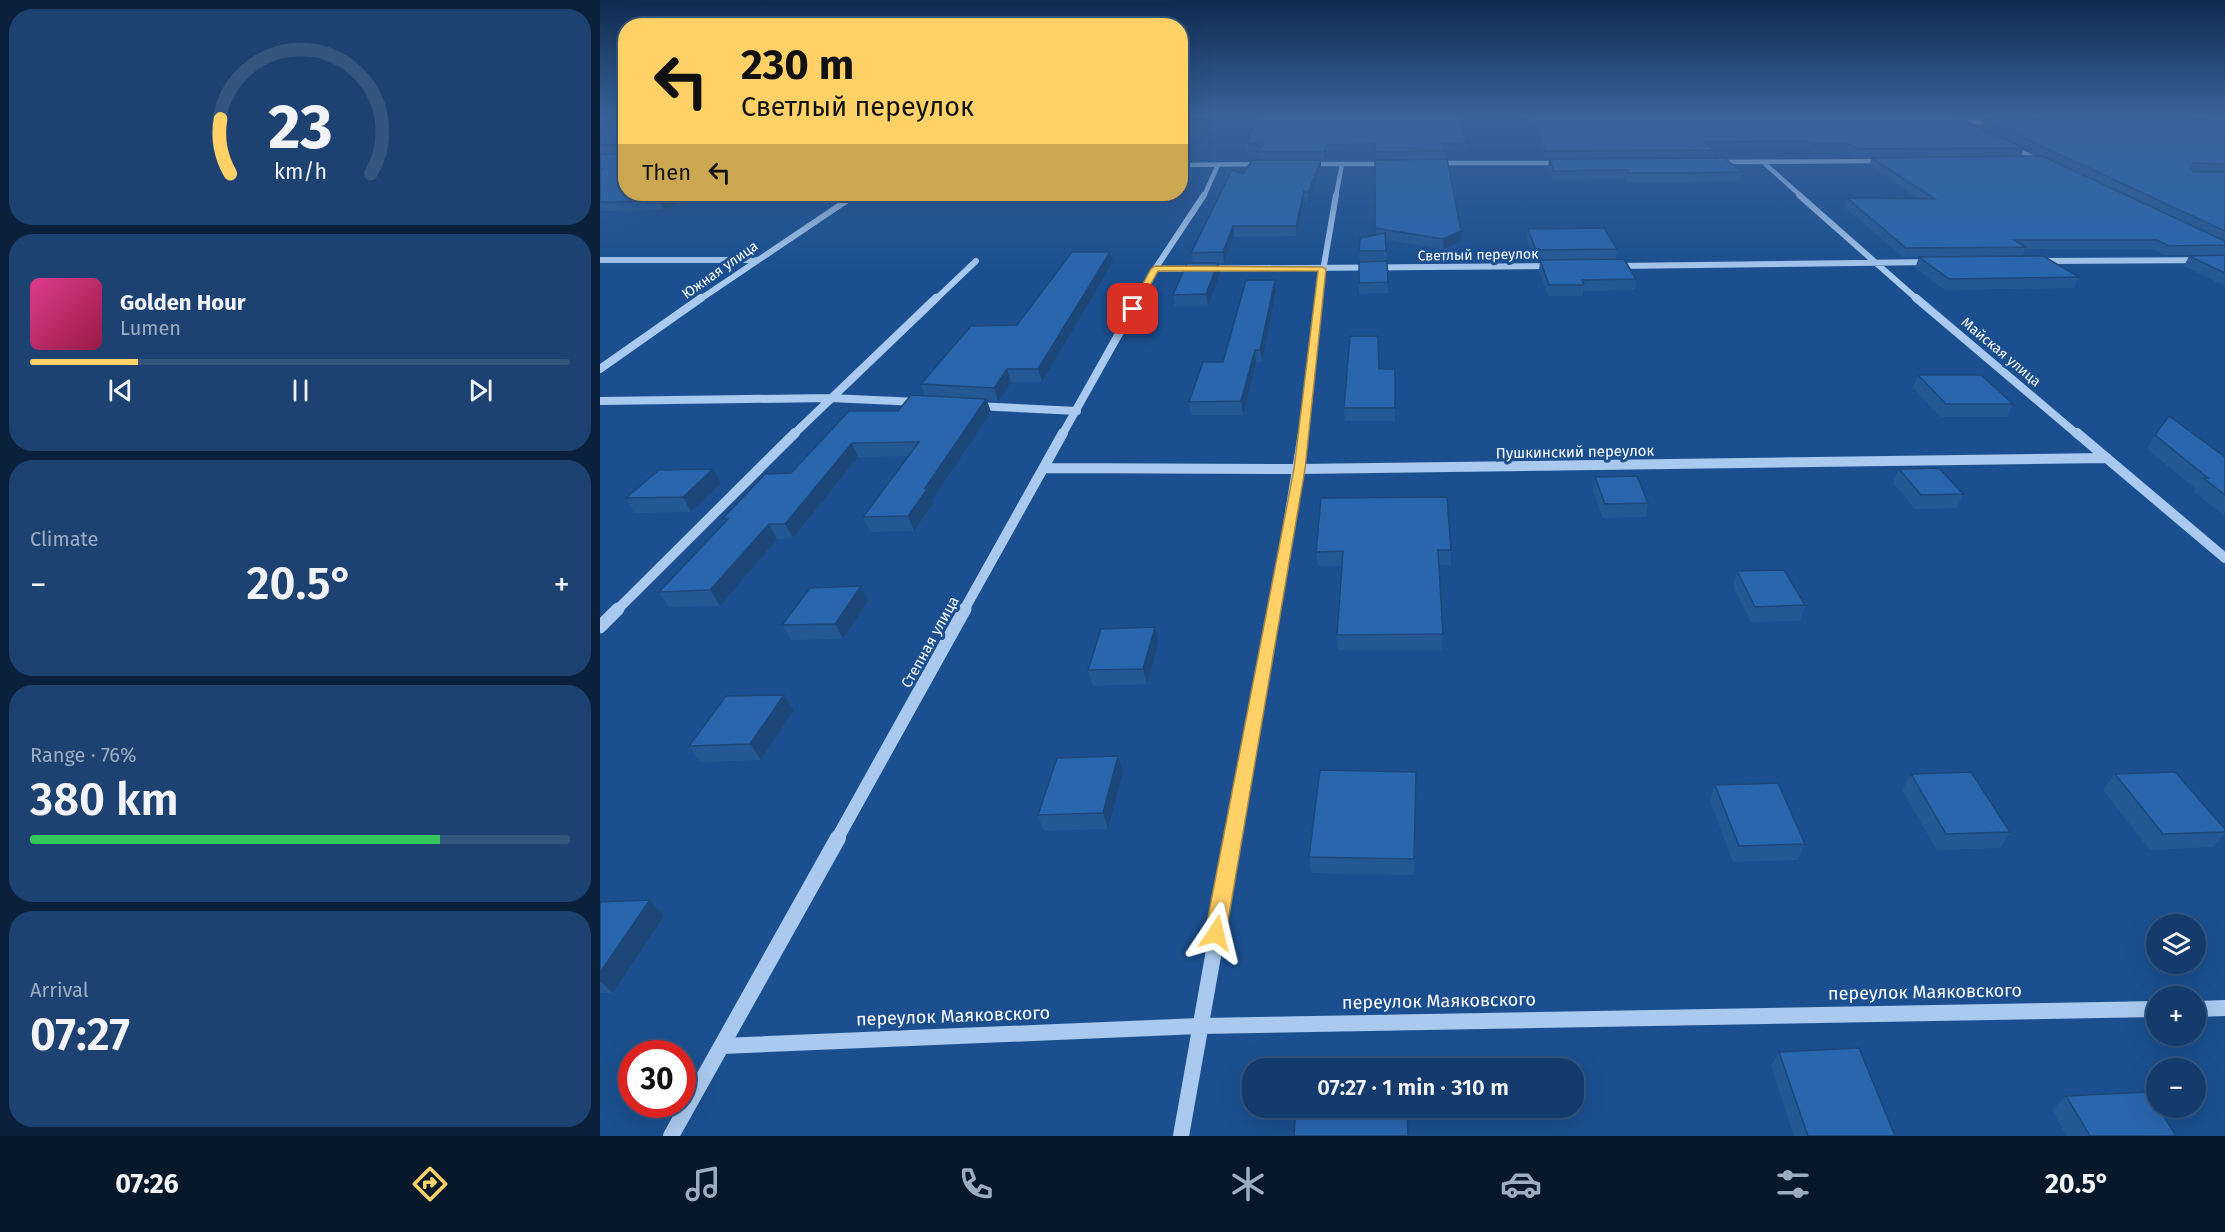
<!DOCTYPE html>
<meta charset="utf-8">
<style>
:root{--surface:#143b6b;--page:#1d4271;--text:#f1f3f6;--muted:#9dadc1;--line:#33557e;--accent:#ffd166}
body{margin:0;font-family:"Fira Sans",sans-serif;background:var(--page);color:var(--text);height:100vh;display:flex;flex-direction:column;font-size:22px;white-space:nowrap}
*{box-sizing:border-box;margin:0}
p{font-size:20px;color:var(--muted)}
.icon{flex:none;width:33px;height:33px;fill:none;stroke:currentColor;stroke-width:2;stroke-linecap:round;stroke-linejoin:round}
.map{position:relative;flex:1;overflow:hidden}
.drawer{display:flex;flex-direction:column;gap:9px;padding:9px;background:#0b203b;width:600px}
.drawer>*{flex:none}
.top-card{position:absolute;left:18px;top:18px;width:570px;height:183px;border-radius:24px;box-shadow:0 6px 24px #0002,0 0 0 2px var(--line);background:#ffd166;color:#111;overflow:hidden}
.buttons{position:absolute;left:1546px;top:914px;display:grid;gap:12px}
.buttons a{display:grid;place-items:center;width:60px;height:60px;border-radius:50%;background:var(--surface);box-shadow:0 6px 24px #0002,0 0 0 2px var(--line);font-size:30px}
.speed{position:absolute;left:18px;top:1040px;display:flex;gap:12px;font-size:30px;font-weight:700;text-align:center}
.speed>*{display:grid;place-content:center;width:78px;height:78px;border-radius:50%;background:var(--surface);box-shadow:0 6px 24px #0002,0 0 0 2px var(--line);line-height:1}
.speed .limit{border:9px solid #d22;background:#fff;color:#111}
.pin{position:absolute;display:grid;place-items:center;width:51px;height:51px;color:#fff;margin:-26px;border-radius:12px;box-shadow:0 3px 9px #0006}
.me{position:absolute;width:66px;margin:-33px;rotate:10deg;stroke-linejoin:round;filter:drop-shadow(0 0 4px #0008)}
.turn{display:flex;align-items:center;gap:21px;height:126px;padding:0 24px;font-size:27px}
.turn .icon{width:78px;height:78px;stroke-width:2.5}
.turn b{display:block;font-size:42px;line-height:51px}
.then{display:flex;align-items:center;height:57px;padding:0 24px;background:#0003;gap:12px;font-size:22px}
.big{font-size:45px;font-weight:600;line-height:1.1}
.drawer .tile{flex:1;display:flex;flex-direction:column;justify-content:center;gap:9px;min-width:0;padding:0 21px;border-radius:24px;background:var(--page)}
.drawer .dial{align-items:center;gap:0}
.dial svg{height:156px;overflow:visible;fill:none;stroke:var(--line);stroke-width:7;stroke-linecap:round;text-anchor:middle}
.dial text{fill:var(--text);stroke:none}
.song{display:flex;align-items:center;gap:18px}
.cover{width:72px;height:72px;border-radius:9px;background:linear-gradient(135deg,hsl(330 70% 55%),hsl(340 70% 35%))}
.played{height:6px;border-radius:3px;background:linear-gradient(90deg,var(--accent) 20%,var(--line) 20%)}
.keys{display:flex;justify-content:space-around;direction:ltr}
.heat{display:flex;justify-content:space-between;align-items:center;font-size:33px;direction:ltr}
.charge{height:9px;border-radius:4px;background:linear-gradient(90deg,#34c759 76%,var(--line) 0)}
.trip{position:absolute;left:642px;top:1058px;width:342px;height:60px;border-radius:24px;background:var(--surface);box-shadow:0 6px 24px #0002,0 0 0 2px var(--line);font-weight:600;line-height:60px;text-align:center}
.menu{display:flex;height:96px;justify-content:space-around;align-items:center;background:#08182b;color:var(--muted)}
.menu .icon{width:42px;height:42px}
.menu .selected{color:var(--accent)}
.menu b{font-size:27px;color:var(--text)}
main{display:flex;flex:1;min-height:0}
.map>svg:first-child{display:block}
</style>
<main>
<section class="drawer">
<div class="tile dial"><svg viewBox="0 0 100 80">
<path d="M14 69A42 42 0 1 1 86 69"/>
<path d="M14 69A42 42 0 0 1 9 41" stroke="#ffd166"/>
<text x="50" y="56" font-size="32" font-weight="700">23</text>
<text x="50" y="72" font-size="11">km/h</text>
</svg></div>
<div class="tile">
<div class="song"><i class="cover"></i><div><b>Golden Hour</b><p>Lumen</p></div></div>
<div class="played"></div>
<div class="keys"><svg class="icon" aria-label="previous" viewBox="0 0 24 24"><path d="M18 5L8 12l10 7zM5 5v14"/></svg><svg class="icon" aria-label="pause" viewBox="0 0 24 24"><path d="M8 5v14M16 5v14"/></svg><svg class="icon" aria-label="next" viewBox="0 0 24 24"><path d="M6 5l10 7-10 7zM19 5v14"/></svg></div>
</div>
<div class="tile"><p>Climate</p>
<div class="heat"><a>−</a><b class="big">20.5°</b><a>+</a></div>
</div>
<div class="tile"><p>Range · 76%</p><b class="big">380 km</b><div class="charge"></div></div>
<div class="tile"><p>Arrival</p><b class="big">07:27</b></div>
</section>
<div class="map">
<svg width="1625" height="1136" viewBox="0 0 1625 1136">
<rect width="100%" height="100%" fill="#1b4f8f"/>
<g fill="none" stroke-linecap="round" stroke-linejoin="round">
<path stroke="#a9c9ee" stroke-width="4.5" d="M1597,116L1625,125
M1360,122H1395
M1411,147L1443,162
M1118,162L1285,161
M1163,162L1201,196
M836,163H961
M707,164H787
M580,165L664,164
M253,196L256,194
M604,196L618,165
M736,196L742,164"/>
<path stroke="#a9c9ee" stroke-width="6" d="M1199,195L1318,300
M0,260H155
M1438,261L1625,260
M1015,266L1332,262
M555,269L951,266
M99,300L255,195
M335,300L376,261
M538,300L555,269L604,195
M718,300L736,195"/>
<path stroke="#a9c9ee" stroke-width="8" d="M1316,298L1478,435
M0,369L101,298
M0,401L230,398L318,402
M375,406L477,411
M193,435L336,298
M462,435L539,298
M703,435L719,298"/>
<path stroke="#a9c9ee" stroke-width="10" d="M1477,433L1625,558
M444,468L699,469L1507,458
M17,610L195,433
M364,610L463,433
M674,610L703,433"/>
<path stroke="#a9c9ee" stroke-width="13" d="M0,627L18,609
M237,839L365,609
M634,839L674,609"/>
<path stroke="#a9c9ee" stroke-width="16" d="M1596,1009L1625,1008
M122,1046L599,1026L1557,1009
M71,1136L238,838
M581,1136L634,838"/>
</g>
<path fill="#245895" d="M0,116H26V194H97L64,210L0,211V154H23H0Z
M659,116H1354L1424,148L1421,156L1256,157L1248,151L1211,152L1207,148L1114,149L1113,157L945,158L929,119H859L867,143V151H845V159H775V152H727L725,160H659L658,152L659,150H647L646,143Z
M1358,116H1625V172L1593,171L1594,172H1625V255H1564L1552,249H1425L1422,256L1479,277L1474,288L1345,290L1315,268L1319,257H1303L1244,207L1247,198L1319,199L1269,165L1272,158L1506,186L1381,126L1383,119H1617L1615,117L1362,118Z
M949,159L1141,172L1139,181L1085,182H1027L1025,179L953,180L948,167Z
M775,160L861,241L843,249L786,240L788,293L759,294L760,238L776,235Z
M721,169L708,203L704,200L697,236L634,237L624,263H619L620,274L608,306H575L573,295L593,263L591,253L643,174Z
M928,229L1017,249L1016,260L1036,279L1035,290L983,291V296H948L939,271L940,261H935L927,239Z
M510,252L513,262L442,382H411L398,401L387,400L391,412L332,500L333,503L314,531L270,532L263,517L308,456L258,457L193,538L177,539L120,606L69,607L59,592L124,523L122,519L191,473L298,411L325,396L321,384L417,325Z
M1625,255V286L1584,266L1589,256Z
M675,280L676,291L662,362H656L643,415H591L589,402L623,362Z
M779,369H795V421H745L744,408Z
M1318,375L1413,404L1407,417H1341L1313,388Z
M1555,435L1625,457V516L1594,492L1596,489L1547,449Z
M113,469L121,483L91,512L35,513L26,498Z
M1299,469L1363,494L1357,508L1315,509L1293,483Z
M995,477L1048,503L1046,517L1003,518L993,491Z
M851,550V565H839L843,634L842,650H738L737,635L742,566H718L716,552Z
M1137,571L1205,605L1200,621L1151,622L1133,586Z
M268,601L243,639L191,640L182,625Z
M558,643L547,684L493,686L488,670Z
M194,710L161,760L101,762L89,746Z
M518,756L523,772L508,829L444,831L438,815Z
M816,772L814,875L711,873L709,857Z
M1311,774L1410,832L1400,848L1337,850L1302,790Z
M1515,774L1625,829V834L1613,847L1550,850L1503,790Z
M1115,785L1205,844L1198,860L1133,862L1110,801Z
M50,900L64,916L13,993H0V902Z
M1179,1052L1295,1136H1194L1171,1066Z
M1466,1096L1576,1136H1467L1452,1110Z"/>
<path fill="#1d4779" d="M727,145V152L725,160L724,152Z
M721,160V169L708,203V193Z
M704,191V200L697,236L696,226Z
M75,194H97L64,210L59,201Z
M633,226L634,237L624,263L623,252Z
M861,231V241L843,249V239Z
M510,252L513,262L442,382L438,369Z
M618,263L620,274L608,306L606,294Z
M675,280L676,291L662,362L660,350Z
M655,350L656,362L643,415L641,401Z
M407,369L411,382L398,401L394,388Z
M386,399L391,412L332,500L333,503L314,531L308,516L325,488Z
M252,443L258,457L193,538L185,524Z
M113,469L121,483L91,512L83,497Z
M169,524L177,539L120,606L110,590Z
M261,586L268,601L243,639L235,624Z
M555,627L558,643L547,684L543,669Z
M184,695L194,710L161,760L150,744Z
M518,756L523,772L508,829L503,813Z
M50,900L64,916L13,993L0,981V972Z"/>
<path fill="#2a66ad" stroke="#1d4779" stroke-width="1.5" d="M0,116H26V148L23,145H0Z
M659,116H858L867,143L843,144L845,151L775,152V144L727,145L724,152H658L664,143H646Z
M931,116H1354L1424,148L1258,149L1250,144H1213L1208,141L1105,142L1115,150L945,151Z
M1622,116H1625V164L1594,163L1590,168L1594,172H1625V231L1383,119H1619Z
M26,150V194H75L59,201L0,202V170L3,169H0V154H22Z
M1442,156L1625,241V245L1569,246L1557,240H1414L1426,247L1306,248L1247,198L1335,199L1272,158Z
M1125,158L1141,172L1086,173H1028L1027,170L954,171L949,159Z
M847,159L861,231L843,239L775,228V160Z
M652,160H721L708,193L704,191L696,226H633L623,252L591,253L632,170L643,174Z
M1004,228L1017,249L936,250L928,229Z
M785,233L786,251H759L760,238Z
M472,252H510L438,369H407L394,388L321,384L371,326L417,325Z
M1625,255V273L1589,256Z
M1443,256L1479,277L1349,279L1319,257Z
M1024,259L1036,279L982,280L984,285H949L940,260Z
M787,261L788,282L759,283V262Z
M587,263H618L606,294L573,295Z
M646,280H675L660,350H655L641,401L589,402L603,362H623Z
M750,336H778L779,369H795V408H744Z
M1318,375H1381L1413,404H1346Z
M311,395L386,399L325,488H328L308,516L263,517L319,442L252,443L185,524H169L110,590L59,592L128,519H122L165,474L191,473L249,411H298Z
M1569,416L1625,457V495L1603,478H1608L1555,435Z
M1339,468L1363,494L1321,495L1299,469Z
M113,469L83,497L26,498L59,470Z
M1037,476L1048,503L1005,504L995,477Z
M847,497L851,550H838L843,634L737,635L743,551L716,552L721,498Z
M1184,570L1205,605L1155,607L1137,571Z
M261,586L235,624L182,625L210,588Z
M555,627L543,669L488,670L501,629Z
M184,695L150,744L89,746L126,696Z
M518,756L503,813L438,815L457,758Z
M720,770L816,772L814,859L709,857Z
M1371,772L1410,832L1346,834L1311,774Z
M1575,772L1625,829V832L1563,834L1515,774Z
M1178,783L1205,844L1139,846L1115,785Z
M50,900L0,972V902Z
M1259,1048L1295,1136H1208L1179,1052Z
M806,1059V1068H698L699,1063Z
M1549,1092L1557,1105V1107H1558L1576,1136H1490L1466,1096Z
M696,1107H807L808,1136H694Z"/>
<linearGradient id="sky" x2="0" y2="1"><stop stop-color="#0f2b4f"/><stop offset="0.42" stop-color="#39639b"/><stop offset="1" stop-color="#39639b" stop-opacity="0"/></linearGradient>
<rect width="1625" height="275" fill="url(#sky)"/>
<path fill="#ffd166" stroke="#a68842" stroke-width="1.5" d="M555,266L722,267L726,269L705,469L626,933L623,940L616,943L608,940L605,933L694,469L718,271H558L536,311H530L529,309L551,269Z"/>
<g text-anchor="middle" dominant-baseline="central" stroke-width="6" stroke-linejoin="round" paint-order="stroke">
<g font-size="14" fill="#fff" stroke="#1b4f8f">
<text transform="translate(878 255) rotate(-1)">Светлый переулок</text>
<text transform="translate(120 270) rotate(-35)">Южная улица</text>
<text transform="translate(1401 352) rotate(40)">Майская улица</text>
</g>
<g font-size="15" fill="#fff" stroke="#1b4f8f">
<text transform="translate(975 452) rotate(-1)">Пушкинский переулок</text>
<text transform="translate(330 642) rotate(-61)">Степная улица</text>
</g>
<g font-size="18" fill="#fff" stroke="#1b4f8f">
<text transform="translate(1325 992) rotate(-1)">переулок Маяковского</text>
<text transform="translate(839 1001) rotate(-1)">переулок Маяковского</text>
<text transform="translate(353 1016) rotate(-2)">переулок Маяковского</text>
</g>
</g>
</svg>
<div class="buttons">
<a><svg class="icon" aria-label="layers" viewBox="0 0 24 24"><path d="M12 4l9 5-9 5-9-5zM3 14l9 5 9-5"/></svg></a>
<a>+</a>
<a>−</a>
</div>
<div class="speed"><div class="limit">30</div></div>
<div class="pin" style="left:533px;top:309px;background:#d93025"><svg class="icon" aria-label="arrive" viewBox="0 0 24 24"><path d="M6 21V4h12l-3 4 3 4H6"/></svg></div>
<svg class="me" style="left:616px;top:933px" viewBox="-20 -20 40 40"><path d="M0-17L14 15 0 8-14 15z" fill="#ffd166" stroke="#fff" stroke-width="4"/></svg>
<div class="trip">07:27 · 1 min · 310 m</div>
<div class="top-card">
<div class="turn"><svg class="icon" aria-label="left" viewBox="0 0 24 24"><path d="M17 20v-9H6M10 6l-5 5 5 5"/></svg><div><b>230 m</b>Светлый переулок</div></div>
<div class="then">Then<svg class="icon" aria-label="left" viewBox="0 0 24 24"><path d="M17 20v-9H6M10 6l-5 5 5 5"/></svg></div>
</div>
</div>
</main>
<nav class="menu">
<b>07:26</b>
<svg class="icon selected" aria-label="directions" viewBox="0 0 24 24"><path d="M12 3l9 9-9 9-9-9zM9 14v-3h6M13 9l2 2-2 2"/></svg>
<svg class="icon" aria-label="music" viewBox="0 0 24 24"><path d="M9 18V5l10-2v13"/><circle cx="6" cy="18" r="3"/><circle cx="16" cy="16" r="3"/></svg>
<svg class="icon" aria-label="phone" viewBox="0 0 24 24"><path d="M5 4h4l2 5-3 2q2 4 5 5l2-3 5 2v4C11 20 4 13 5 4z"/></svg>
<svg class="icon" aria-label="climate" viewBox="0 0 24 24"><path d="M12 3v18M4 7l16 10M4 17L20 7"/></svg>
<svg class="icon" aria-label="car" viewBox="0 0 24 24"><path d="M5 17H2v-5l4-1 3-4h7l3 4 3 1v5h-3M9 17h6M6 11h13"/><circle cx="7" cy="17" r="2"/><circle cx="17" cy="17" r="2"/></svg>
<svg class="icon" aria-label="filters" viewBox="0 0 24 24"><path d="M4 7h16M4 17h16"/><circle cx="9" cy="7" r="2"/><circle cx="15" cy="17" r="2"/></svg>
<b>20.5°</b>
</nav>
